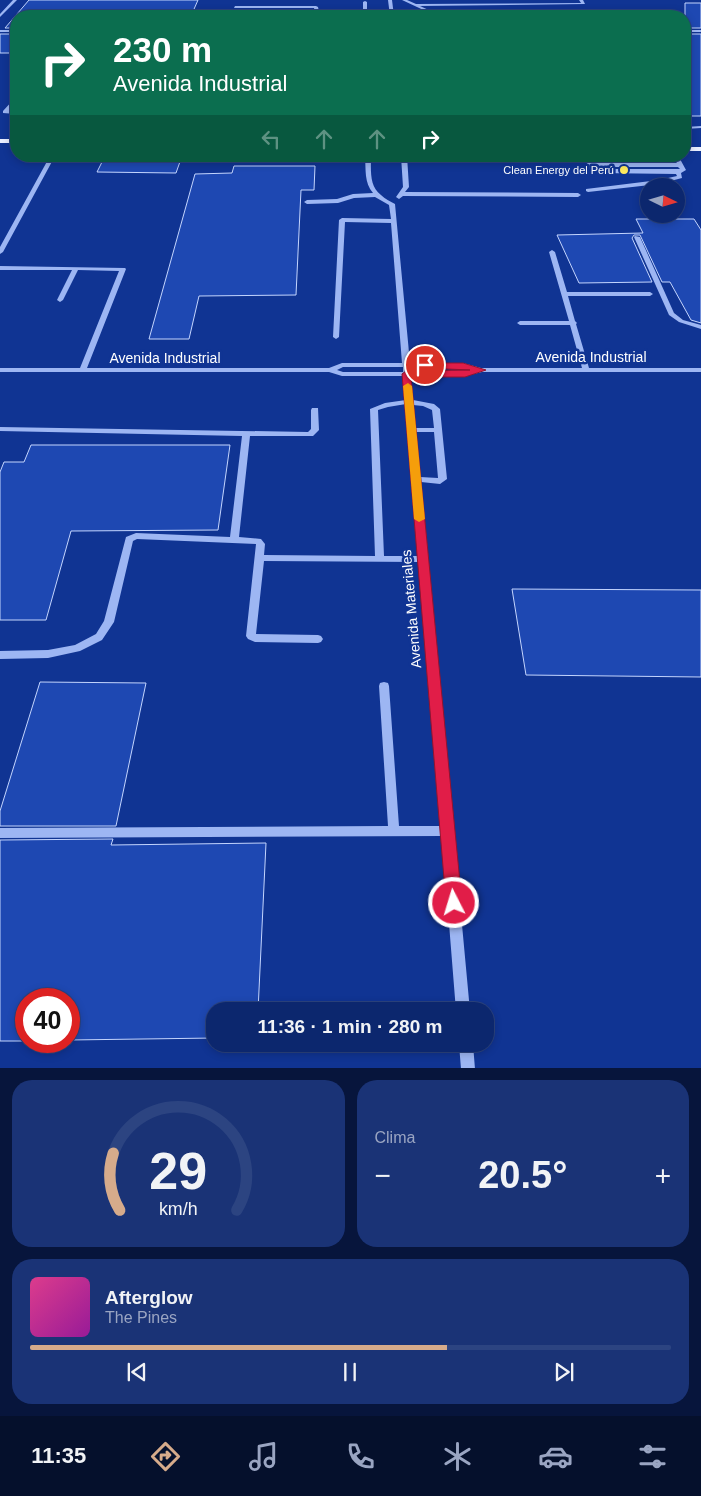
<!DOCTYPE html>
<html lang="es">
<meta charset="utf-8">
<style>
:root{--surface:#0c276e;--page:#1a3376;--text:#f1f3f6;--muted:#9aa5c2;--line:#2c4481;--accent:#d6ab8b}
body{margin:0;font-family:Helvetica,sans-serif;background:var(--page);color:var(--text);height:100vh;display:flex;flex-direction:column;font-size:19px;white-space:nowrap}
*{box-sizing:border-box;margin:0}
p{font-size:16px;color:var(--muted)}
.icon{flex:none;width:28px;height:28px;fill:none;stroke:currentColor;stroke-width:2;stroke-linecap:round;stroke-linejoin:round}
.map{position:relative;height:1068px;overflow:hidden}
.panel{display:flex;flex-direction:column;gap:12px;padding:12px;background:#07153c;flex:1}
.panel>*{flex:none}
.banner{position:absolute;left:10px;top:10px;width:681px;height:152px;border-radius:20px;box-shadow:0 2px 8px #0003,0 0 0 1px var(--line);background:#0b6e4f;color:#fff;overflow:hidden}
.needle{width:32px;rotate:95deg}
.tools{position:absolute;left:640px;top:178px;display:grid;gap:10px}
.tools a{display:grid;place-items:center;width:45px;height:45px;border-radius:50%;background:var(--surface);box-shadow:0 2px 8px #0003,0 0 0 1px var(--line);font-size:25px}
.speed{position:absolute;left:15px;top:988px;display:flex;gap:10px;font-size:25px;font-weight:700;text-align:center}
.speed>*{display:grid;place-content:center;width:65px;height:65px;border-radius:50%;background:var(--surface);box-shadow:0 2px 8px #0003,0 0 0 1px var(--line);line-height:1}
.speed .limit{border:8px solid #d22;background:#fff;color:#111}
.pin{position:absolute;display:grid;place-items:center;width:42px;height:42px;color:#fff;margin:-21px;border:2px solid #fff;border-radius:50%;box-shadow:0 1px 5px #0007}
.me{position:absolute;width:55px;margin:-28px;rotate:355deg;stroke-linejoin:round;filter:drop-shadow(0 0 4px #0008)}
.turn{display:flex;align-items:center;gap:18px;height:105px;padding:0 20px;font-size:22px}
.turn .icon{width:65px;height:65px;stroke-width:2.5}
.turn b{display:block;font-size:35px;line-height:42px}
.lanes{display:flex;align-items:center;height:48px;padding:0 20px;background:#0003;justify-content:center;gap:25px;direction:ltr}
.lanes .off{opacity:.35}
.big{font-size:38px;font-weight:600;line-height:1.1}
.panel .tile{flex:1;display:flex;flex-direction:column;justify-content:center;gap:8px;min-width:0;padding:0 18px;border-radius:20px;background:var(--page)}
.panel .dial{align-items:center;gap:0}
.dial svg{height:130px;overflow:visible;fill:none;stroke:var(--line);stroke-width:7;stroke-linecap:round;text-anchor:middle}
.dial text{fill:var(--text);stroke:none}
.song{display:flex;align-items:center;gap:15px}
.cover{width:60px;height:60px;border-radius:8px;background:linear-gradient(135deg,hsl(330 70% 55%),hsl(300 70% 35%))}
.played{height:5px;border-radius:2px;background:linear-gradient(90deg,var(--accent) 65%,var(--line) 65%)}
.keys{display:flex;justify-content:space-around;direction:ltr}
.heat{display:flex;justify-content:space-between;align-items:center;font-size:28px;direction:ltr}
.panel .tiles{flex:1;display:grid;gap:12px;grid-template-columns:1fr 1fr}
.tile:last-child{grid-column:span 2}
.trip{position:absolute;left:206px;top:1002px;width:288px;height:50px;border-radius:20px;background:var(--surface);box-shadow:0 2px 8px #0003,0 0 0 1px var(--line);font-weight:600;line-height:50px;text-align:center}
.menu{display:flex;height:80px;justify-content:space-around;align-items:center;background:#05102c;color:var(--muted)}
.menu .icon{width:35px;height:35px}
.menu .active{color:var(--accent)}
.menu b{font-size:22px;color:var(--text)}
.map>svg:first-child{display:block}
</style>
<div class="map">
<svg width="701" height="1069" viewBox="0 0 701 1069">
<rect width="100%" height="100%" fill="#103493"/>
<path fill="#1e48b2" stroke="#c4d5fe" d="M29,0H198L191,16H16V28H5Z
M685,3H701V28H685Z
M0,34H16V53H0Z
M685,34H701V116H685Z
M105,156H182L176,173L97,172Z
M234,166H315L314,190H301L296,295L199,296L189,339H149L195,174L232,173Z
M636,219H694L701,230V323L691,320L670,282H662L640,235H634L632,238L652,282L579,283L557,235L643,233Z
M31,445H230L218,530L71,531L46,620H0V472L4,462H24Z
M512,589L701,590V677L526,675Z
M40,682L146,683L116,826H0V811Z
M113,839L111,845L266,843L258,1011H215V1038L69,1040V999H26V1041H0V840Z"/>
<g fill="none" stroke-linecap="round" stroke-linejoin="round">
<path fill="#9db6f3" fill-rule="evenodd" d="M13,0H17L0,17V14Z
M388,0H392L394,16H390Z
M402,0H407L416,4L581,3L579,0H583L585,4L420,6L433,12L432,14Z
M365,1L367,2V16H363V2Z
M235,6H316L318,7L320,16H316L314,8H234Z
M0,30H16V32H0Z
M685,30H701V32H685Z
M14,99H16V102L9,111L16,112V114L3,113V111Z
M701,126V128L685,129V127Z
M50,156H55L3,252L0,254V247Z
M365,156H371C371,170 369,186 381,195C385,199 390,201 395,204L410,363H463L481,368H582L570,325H520L517,323L520,321H569L549,252L552,250L555,252L567,292H650L653,294L650,296H568L575,321L577,323L576,324L589,368H701V372H482L465,376H411L413,400L434,404L440,409L447,479L440,484L421,482L470,1011H456L442,836L0,838V828L388,826L379,686L380,683L384,682L388,683L389,686L399,826H441L419,562L264,561L256,634L318,635L321,636L323,639L321,642L318,643L255,642L248,639L246,636L256,544L137,539L133,541L114,622L102,640L80,651L48,658L0,659V651L48,650L75,645L96,634L104,621L126,537L136,533L230,537L242,436L0,431V427L308,432L311,429V410L312,408H318L319,430L313,436H250L239,537L261,539L265,544L264,555L375,556L370,409L385,403L406,400L404,376H342L329,372H0V368H80L119,271L78,270L63,300L60,302L57,300L72,270H0V266L125,268L126,269L87,368H329L342,363H402L391,223L345,222L339,337L336,339L333,337L339,220L342,218L391,219L389,205L375,197L354,198L338,203L307,204L304,202L307,200L337,199L353,194L373,193C364,183 366,169 365,156ZM343,367H403V372H343L337,370ZM410,367H463L473,370L465,372H410ZM406,404L418,556H384L378,410L388,407ZM413,405L423,406L432,410L434,428H416ZM416,432H434L438,478L420,477Z
M401,156H407L409,187L405,192L578,193L581,195L578,197L403,196L399,199L396,197L403,187Z
M580,156L676,157L682,156L680,159L686,170L681,173L682,178L659,184L588,192L586,191V189L659,180L677,176L676,174L598,173L590,170L585,159ZM590,160L675,161L677,163H592ZM593,167H678L680,169H598Z
M635,236L640,237L674,313L683,320L701,325V329L679,322L669,315L634,237Z
M459,1044H473L475,1069H461Z"/>
<path fill="#e9eeff" fill-rule="evenodd" d="M0,139H16V143H0Z
M685,147H701V151H685Z"/>
</g>
<path fill="#e11d48" stroke="#92132f" d="M422,363H463L486,370L465,377H411L462,903L459,909L454,911L448,909L446,903L402,374L406,371L470,370L425,368L422,367Z"/>
<path fill="#f59e0b" d="M408,383L412,386L425,519L419,522L414,519L403,386Z"/>
<circle fill="#ffea5f" stroke="#103493" stroke-width="2" cx="624" cy="170" r="5"/>
<g text-anchor="middle" dominant-baseline="central" stroke-width="5" stroke-linejoin="round" paint-order="stroke">
<g font-size="11" fill="#fff" stroke="#103493" text-anchor="end">
<text x="614" y="170">Clean Energy del Perú</text>
</g>
<g font-size="14" fill="#fff" stroke="#103493">
<text x="591" y="357">Avenida Industrial</text>
<text x="165" y="358">Avenida Industrial</text>
<text transform="translate(411 609) rotate(-95)">Avenida Materiales</text>
</g>
</g>
</svg>
<div class="tools">
<a><svg class="needle" viewBox="-14 -14 28 28"><path d="M0-13l5 13h-10z" fill="#e53935"/><path d="M0 13l5-13h-10z" fill="#9aa5c2"/></svg></a>
</div>
<div class="speed"><div class="limit">40</div></div>
<div class="pin" style="left:425px;top:365px;background:#d93025"><svg class="icon" aria-label="arrive" viewBox="0 0 24 24"><path d="M6 21V4h12l-3 4 3 4H6"/></svg></div>
<svg class="me" style="left:454px;top:903px" viewBox="-20 -20 40 40"><circle r="17" fill="#e11d48" stroke="#fff" stroke-width="3"/><path d="M0-11L8 9 0 5-8 9z" fill="#fff"/></svg>
<div class="trip">11:36 · 1 min · 280 m</div>
<div class="banner">
<div class="turn"><svg class="icon" aria-label="right" viewBox="0 0 24 24"><path d="M7 20v-9h11M14 6l5 5-5 5"/></svg><div><b>230 m</b>Avenida Industrial</div></div>
<div class="lanes"><svg class="icon off" aria-label="left" viewBox="0 0 24 24"><path d="M17 20v-9H6M10 6l-5 5 5 5"/></svg><svg class="icon off" aria-label="ahead" viewBox="0 0 24 24"><path d="M12 20V5M6 11l6-6 6 6"/></svg><svg class="icon off" aria-label="ahead" viewBox="0 0 24 24"><path d="M12 20V5M6 11l6-6 6 6"/></svg><svg class="icon" aria-label="right" viewBox="0 0 24 24"><path d="M7 20v-9h11M14 6l5 5-5 5"/></svg></div>
</div>
</div>
<section class="panel">
<div class="tiles">
<div class="tile dial"><svg viewBox="0 0 100 80">
<path d="M14 69A42 42 0 1 1 86 69"/>
<path d="M14 69A42 42 0 0 1 10 34" stroke="#d6ab8b"/>
<text x="50" y="56" font-size="32" font-weight="700">29</text>
<text x="50" y="72" font-size="11">km/h</text>
</svg></div>
<div class="tile"><p>Clima</p>
<div class="heat"><a>−</a><b class="big">20.5°</b><a>+</a></div>
</div>
<div class="tile">
<div class="song"><i class="cover"></i><div><b>Afterglow</b><p>The Pines</p></div></div>
<div class="played"></div>
<div class="keys"><svg class="icon" aria-label="previous" viewBox="0 0 24 24"><path d="M18 5L8 12l10 7zM5 5v14"/></svg><svg class="icon" aria-label="pause" viewBox="0 0 24 24"><path d="M8 5v14M16 5v14"/></svg><svg class="icon" aria-label="next" viewBox="0 0 24 24"><path d="M6 5l10 7-10 7zM19 5v14"/></svg></div>
</div>
</div>
</section>
<nav class="menu">
<b>11:35</b>
<svg class="icon active" aria-label="directions" viewBox="0 0 24 24"><path d="M12 3l9 9-9 9-9-9zM9 14v-3h6M13 9l2 2-2 2"/></svg>
<svg class="icon" aria-label="music" viewBox="0 0 24 24"><path d="M9 18V5l10-2v13"/><circle cx="6" cy="18" r="3"/><circle cx="16" cy="16" r="3"/></svg>
<svg class="icon" aria-label="phone" viewBox="0 0 24 24"><path d="M5 4h4l2 5-3 2q2 4 5 5l2-3 5 2v4C11 20 4 13 5 4z"/></svg>
<svg class="icon" aria-label="climate" viewBox="0 0 24 24"><path d="M12 3v18M4 7l16 10M4 17L20 7"/></svg>
<svg class="icon" aria-label="car" viewBox="0 0 24 24"><path d="M5 17H2v-5l4-1 3-4h7l3 4 3 1v5h-3M9 17h6M6 11h13"/><circle cx="7" cy="17" r="2"/><circle cx="17" cy="17" r="2"/></svg>
<svg class="icon" aria-label="filters" viewBox="0 0 24 24"><path d="M4 7h16M4 17h16"/><circle cx="9" cy="7" r="2"/><circle cx="15" cy="17" r="2"/></svg>
</nav>
